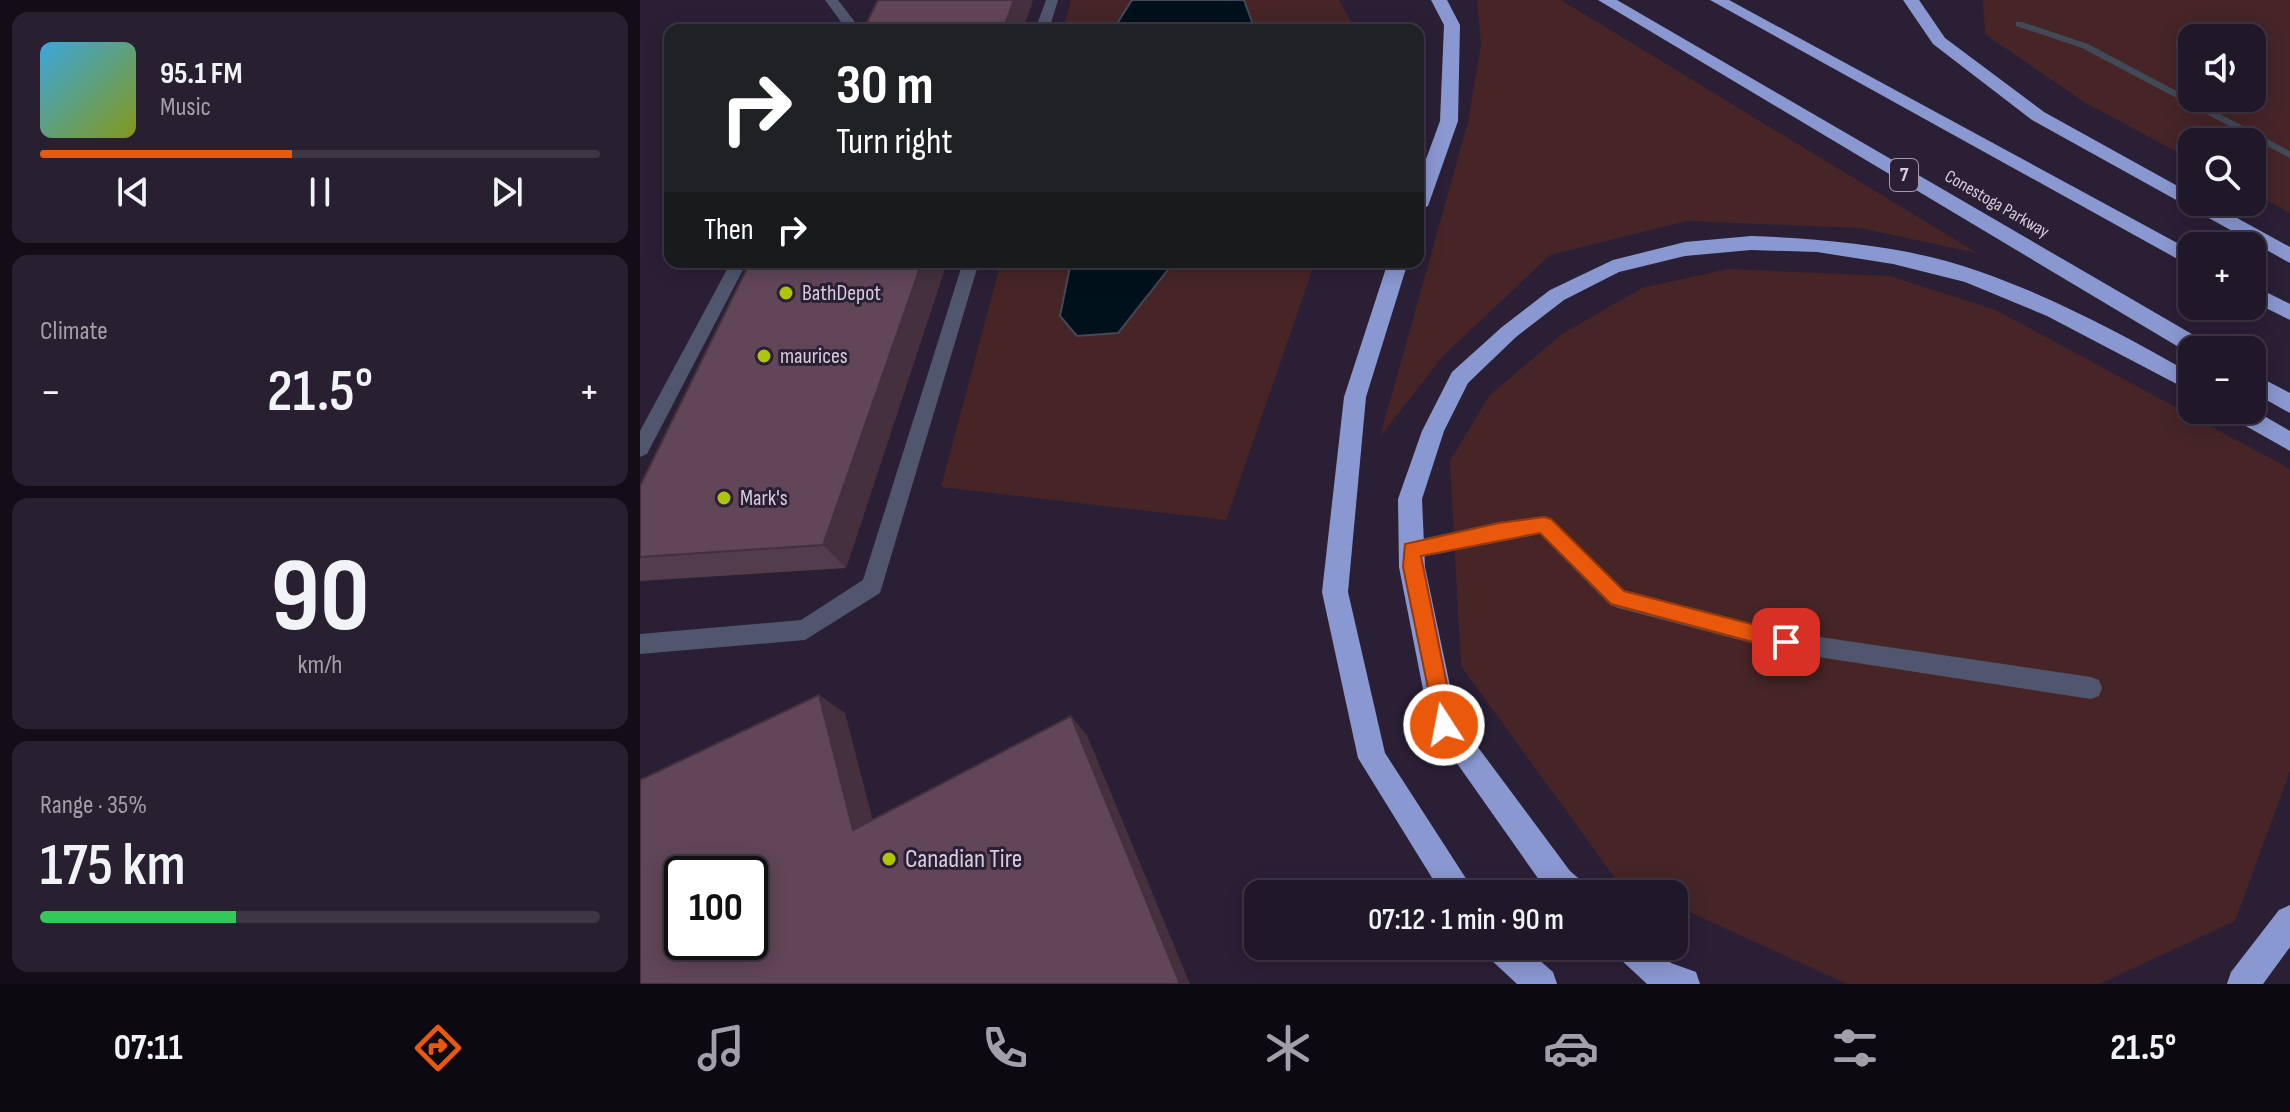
<!DOCTYPE html>
<meta charset="utf-8">
<style>
:root{--surface:#201728;--page:#282030;--text:#f1f3f6;--muted:#a29fa8;--line:#3d3645;--accent:#ea580c}
body{margin:0;font-family:"Sofia Sans Condensed",sans-serif;background:var(--page);color:var(--text);height:100vh;display:flex;flex-direction:column;font-size:30px;white-space:nowrap}
*{box-sizing:border-box;margin:0}
p{font-size:26px;color:var(--muted)}
.icon{flex:none;width:44px;height:44px;fill:none;stroke:currentColor;stroke-width:2;stroke-linecap:round;stroke-linejoin:round}
.map{position:relative;flex:1;overflow:hidden}
.drawer{display:flex;flex-direction:column;gap:12px;padding:12px;background:#120d16;width:640px}
.drawer>*{flex:none}
.top-card{position:absolute;left:24px;top:24px;width:760px;height:244px;border-radius:16px;box-shadow:0 4px 20px #0003,0 0 0 2px var(--line);background:#202124;color:#fff;overflow:hidden}
.fabs{position:absolute;left:1538px;top:24px;display:grid;gap:16px}
.fabs a{display:grid;place-items:center;width:88px;height:88px;border-radius:16px;background:var(--surface);box-shadow:0 4px 20px #0003,0 0 0 2px var(--line);font-size:40px}
.speed{position:absolute;left:24px;top:856px;display:flex;gap:16px;font-size:40px;font-weight:700;text-align:center}
.speed>*{display:grid;place-content:center;width:104px;height:104px;border-radius:50%;background:var(--surface);box-shadow:0 4px 20px #0003,0 0 0 2px var(--line);line-height:1}
.speed .limit{border:4px solid #111;border-radius:12px;background:#fff;color:#111}
.pin{position:absolute;display:grid;place-items:center;width:68px;height:68px;color:#fff;margin:-34px;border-radius:16px;box-shadow:0 4px 12px #0006}
.me{position:absolute;width:88px;margin:-44px;rotate:349deg;stroke-linejoin:round;filter:drop-shadow(0 0 6px #0008)}
.turn{display:flex;align-items:center;gap:28px;height:168px;padding:0 40px;font-size:36px}
.turn .icon{width:104px;height:104px;stroke-width:2.5}
.turn b{display:block;font-size:56px;line-height:68px}
.then{display:flex;align-items:center;height:76px;padding:0 40px;background:#0003;gap:16px;font-size:30px}
.big{font-size:60px;font-weight:600;line-height:1.1}
.drawer .widget{flex:1;display:flex;flex-direction:column;justify-content:center;gap:12px;min-width:0;padding:0 28px;border-radius:16px;background:var(--page)}
.drawer .dial{align-items:center;gap:0}
.dial b{font-size:104px;line-height:1}
.song{display:flex;align-items:center;gap:24px}
.cover{width:96px;height:96px;border-radius:12px;background:linear-gradient(135deg,hsl(200 70% 55%),hsl(70 70% 35%))}
.played{height:8px;border-radius:4px;background:linear-gradient(90deg,var(--accent) 45%,var(--line) 45%)}
.keys{display:flex;justify-content:space-around;direction:ltr}
.heat{display:flex;justify-content:space-between;align-items:center;font-size:44px;direction:ltr}
.charge{height:12px;border-radius:6px;background:linear-gradient(90deg,#34c759 35%,var(--line) 0)}
.trip{position:absolute;left:604px;top:880px;width:444px;height:80px;border-radius:16px;background:var(--surface);box-shadow:0 4px 20px #0003,0 0 0 2px var(--line);font-weight:600;line-height:80px;text-align:center}
.menu{display:flex;height:128px;justify-content:space-around;align-items:center;background:#0d0910;color:var(--muted)}
.menu .icon{width:56px;height:56px}
.menu .current{color:var(--accent)}
.menu b{font-size:36px;color:var(--text)}
main{display:flex;flex:1;min-height:0}
.map>svg:first-child{display:block}
</style>
<main>
<section class="drawer">
<div class="widget">
<div class="song"><i class="cover"></i><div><b>95.1 FM</b><p>Music</p></div></div>
<div class="played"></div>
<div class="keys"><svg class="icon" aria-label="previous" viewBox="0 0 24 24"><path d="M18 5L8 12l10 7zM5 5v14"/></svg><svg class="icon" aria-label="pause" viewBox="0 0 24 24"><path d="M8 5v14M16 5v14"/></svg><svg class="icon" aria-label="next" viewBox="0 0 24 24"><path d="M6 5l10 7-10 7zM19 5v14"/></svg></div>
</div>
<div class="widget"><p>Climate</p>
<div class="heat"><a>−</a><b class="big">21.5°</b><a>+</a></div>
</div>
<div class="widget dial"><b>90</b><p>km/h</p></div>
<div class="widget"><p>Range · 35%</p><b class="big">175 km</b><div class="charge"></div></div>
</section>
<div class="map">
<svg width="1650" height="984" viewBox="0 0 1650 984">
<rect width="100%" height="100%" fill="#2b1f36"/>
<path fill="#472527" fill-rule="evenodd" d="M431,0H699L716,30H423Z
M837,0H921L1337,253L1220,228L1047,221L910,255L803,356L740,437L828,122L841,44Z
M1343,0H1650V213L1612,192V142H1552V160L1444,102L1345,34ZM1552,38H1612V98H1552Z
M361,262H675L586,520L301,487Z
M1088,269L1250,276L1356,310L1650,469V771L1595,921L1459,984H1207L1034,905V894H1011L975,878L821,666L810,461L849,396L922,334L1002,288Z"/>
<path fill="#01111c" stroke="#414a56" stroke-width="2" d="M492,0H604L615,30H473Z
M431,262H534L478,333L437,336L420,316Z"/>
<g fill="none" stroke-linecap="round" stroke-linejoin="round">
<path fill="#414a56" fill-rule="evenodd" d="M1376,22H1382L1448,44L1650,151V158L1442,48L1376,26Z"/>
<path fill="#50566d" fill-rule="evenodd" d="M185,0H198L221,30H207Z
M406,0H418L409,30H395Z
M91,262H107L7,454L0,457V431Z
M323,262H339L240,593L165,640L0,654V634L161,620L223,580Z
M904,516L911,519L984,590L1146,632L1451,677L1459,680L1462,688L1459,696L1451,699L1146,652L978,608L970,605L900,534L772,559L765,556L762,550L765,544L772,541L859,522Z"/>
<path fill="#8a98d1" fill-rule="evenodd" d="M791,0H807L820,25L818,121L788,206L778,212V181L800,121L804,25Z
M958,0H977L1569,344L1572,350H1552V355Z
M1070,0H1089L1552,251V267Z
M1263,0H1279L1305,38L1404,112L1552,194V202H1568L1650,247V263L1392,120L1293,44Z
M1111,236C1187,239 1267,246 1338,271C1413,297 1484,335 1552,374V392L1407,316L1325,282L1253,264L1177,252L1111,250L1045,256L979,272L924,300L876,337L828,383L804,431L782,499L785,567L817,719L930,871L944,883L949,894H909L790,725L759,567L758,499L782,431L812,372L862,327L910,290L973,260L1045,242Z
M748,262H768L726,397L708,592L745,753L836,894H802L718,758L682,592L704,397Z
M1612,285L1650,304V320L1612,301Z
M1612,373L1650,393V413L1612,392Z
M1612,409L1650,431V451L1588,416L1585,410Z
M1650,905V947L1623,984H1587L1591,972L1639,910Z
M843,946H883L913,972L917,984H877L848,957Z
M973,946H1013L1031,963L1056,972L1060,984H1007L978,957Z"/>
</g>
<path fill="#533c4b" d="M110,262H307L206,568L0,581V486Z"/>
<path fill="#44313d" d="M374,0H393L383,30H363Z
M282,262H307L206,568L183,545Z
M179,695L205,713L239,844L213,830Z
M431,716L447,735L550,984H540Z"/>
<path fill="#614657" stroke="#44313d" stroke-width="2" fill-rule="evenodd" d="M238,0H374L363,30H223Z
M110,262H282L183,545L0,557V486Z
M179,695L213,830L431,716L540,984H0V780ZM42,874H110V942H42Z"/>
<path fill="#ea580c" stroke="#983908" stroke-width="2" d="M904,517L911,519L984,591L1146,633L1154,636L1156,642L1154,649L1146,651L971,604L900,533L781,556L815,725L812,732L804,735L797,732L763,567L765,544L859,523Z"/>
<g fill="#aec509" stroke="#2b1f36" stroke-width="3">
<circle cx="146" cy="293" r="8"/>
<circle cx="124" cy="356" r="8"/>
<circle cx="84" cy="498" r="8"/>
<circle cx="249" cy="859" r="8"/>
</g>
<g text-anchor="middle" dominant-baseline="central" stroke-width="6" stroke-linejoin="round" paint-order="stroke">
<g font-size="18" fill="#d5cedd" stroke="#2b1f36">
<text transform="translate(1357 204) rotate(30)">Conestoga Parkway</text>
</g>
<rect fill="#2b1f36" stroke="#a29aab" stroke-width="2" x="1250" y="159" width="28" height="32" rx="6"/>
<g font-size="20" font-weight="bold" fill="#d5cedd">
<text x="1264" y="175">7</text>
</g>
<g font-size="22" fill="#d5cedd" stroke="#2b1f36" text-anchor="start">
<text x="162" y="293">BathDepot</text>
<text x="140" y="356">maurices</text>
<text x="100" y="498">Mark's</text>
</g>
<g font-size="26" fill="#d5cedd" stroke="#2b1f36" text-anchor="start">
<text x="265" y="859">Canadian Tire</text>
</g>
</g>
</svg>
<div class="fabs">
<a><svg class="icon" aria-label="sound" viewBox="0 0 24 24"><path d="M4 9h4l5-4v14l-5-4H4zM17 9q2 3 0 6"/></svg></a>
<a><svg class="icon" aria-label="search" viewBox="0 0 24 24"><circle cx="10" cy="10" r="6"/><path d="M15 15l6 6"/></svg></a>
<a>+</a>
<a>−</a>
</div>
<div class="speed"><div class="limit">100</div></div>
<div class="pin" style="left:1146px;top:642px;background:#d93025"><svg class="icon" aria-label="arrive" viewBox="0 0 24 24"><path d="M6 21V4h12l-3 4 3 4H6"/></svg></div>
<svg class="me" style="left:804px;top:725px" viewBox="-20 -20 40 40"><circle r="17" fill="#ea580c" stroke="#fff" stroke-width="3"/><path d="M0-11L8 9 0 5-8 9z" fill="#fff"/></svg>
<div class="trip">07:12 · 1 min · 90 m</div>
<div class="top-card">
<div class="turn"><svg class="icon" aria-label="right" viewBox="0 0 24 24"><path d="M7 20v-9h11M14 6l5 5-5 5"/></svg><div><b>30 m</b>Turn right</div></div>
<div class="then">Then<svg class="icon" aria-label="right" viewBox="0 0 24 24"><path d="M7 20v-9h11M14 6l5 5-5 5"/></svg></div>
</div>
</div>
</main>
<nav class="menu">
<b>07:11</b>
<svg class="icon current" aria-label="directions" viewBox="0 0 24 24"><path d="M12 3l9 9-9 9-9-9zM9 14v-3h6M13 9l2 2-2 2"/></svg>
<svg class="icon" aria-label="music" viewBox="0 0 24 24"><path d="M9 18V5l10-2v13"/><circle cx="6" cy="18" r="3"/><circle cx="16" cy="16" r="3"/></svg>
<svg class="icon" aria-label="phone" viewBox="0 0 24 24"><path d="M5 4h4l2 5-3 2q2 4 5 5l2-3 5 2v4C11 20 4 13 5 4z"/></svg>
<svg class="icon" aria-label="climate" viewBox="0 0 24 24"><path d="M12 3v18M4 7l16 10M4 17L20 7"/></svg>
<svg class="icon" aria-label="car" viewBox="0 0 24 24"><path d="M5 17H2v-5l4-1 3-4h7l3 4 3 1v5h-3M9 17h6M6 11h13"/><circle cx="7" cy="17" r="2"/><circle cx="17" cy="17" r="2"/></svg>
<svg class="icon" aria-label="filters" viewBox="0 0 24 24"><path d="M4 7h16M4 17h16"/><circle cx="9" cy="7" r="2"/><circle cx="15" cy="17" r="2"/></svg>
<b>21.5°</b>
</nav>
